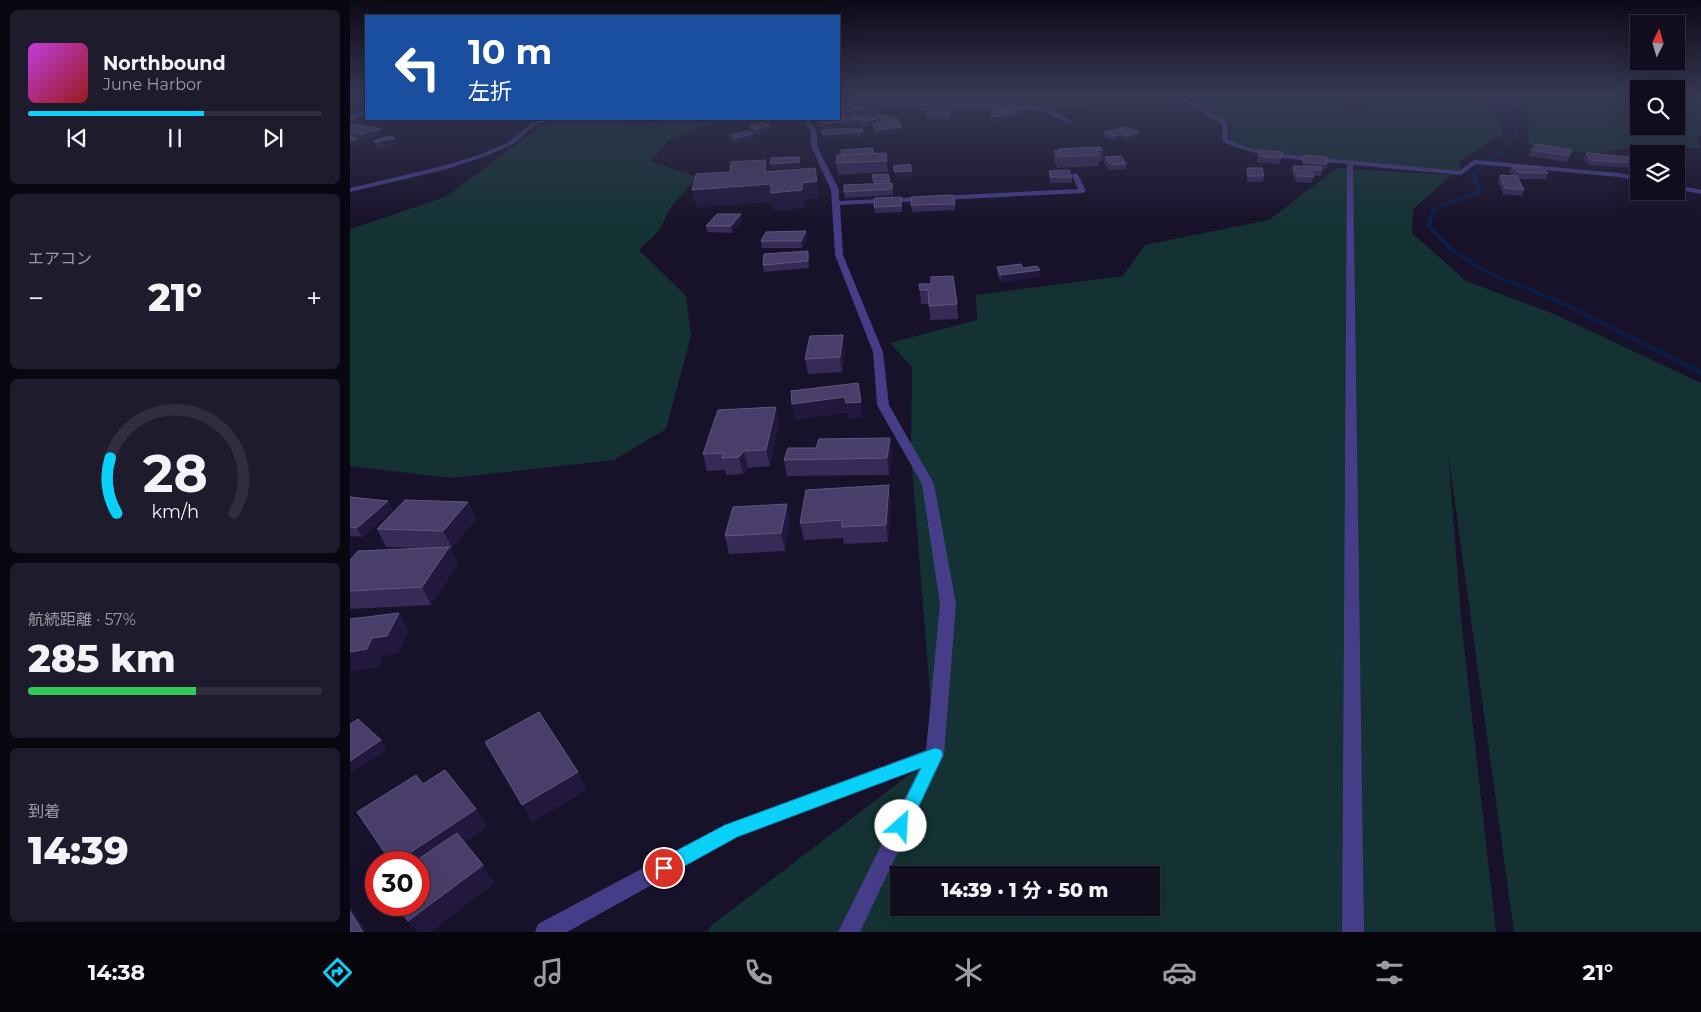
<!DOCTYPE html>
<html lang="ja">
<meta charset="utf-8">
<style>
:root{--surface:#110d1f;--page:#1e1b2c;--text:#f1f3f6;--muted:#9c9ca4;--line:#302d3d;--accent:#0ad1fa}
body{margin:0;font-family:Montserrat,"Noto Sans JP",sans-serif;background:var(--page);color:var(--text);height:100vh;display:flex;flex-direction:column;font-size:19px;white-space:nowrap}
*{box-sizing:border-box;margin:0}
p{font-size:16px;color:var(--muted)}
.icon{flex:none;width:28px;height:28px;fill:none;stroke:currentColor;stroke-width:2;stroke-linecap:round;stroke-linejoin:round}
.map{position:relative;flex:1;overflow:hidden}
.drawer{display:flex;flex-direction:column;gap:10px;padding:10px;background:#090711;width:350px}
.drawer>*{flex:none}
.hud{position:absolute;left:15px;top:15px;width:475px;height:105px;border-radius:0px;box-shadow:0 5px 20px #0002,0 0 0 1px var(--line);background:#1a4fa0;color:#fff;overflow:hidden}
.needle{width:32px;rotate:5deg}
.buttons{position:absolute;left:1280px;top:15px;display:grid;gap:10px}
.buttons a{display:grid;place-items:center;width:55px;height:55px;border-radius:0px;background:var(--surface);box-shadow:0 5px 20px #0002,0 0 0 1px var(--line);font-size:25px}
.speed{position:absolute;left:15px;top:851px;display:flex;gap:10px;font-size:25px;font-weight:700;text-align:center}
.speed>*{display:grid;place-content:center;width:65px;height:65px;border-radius:50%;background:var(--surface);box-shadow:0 5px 20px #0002,0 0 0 1px var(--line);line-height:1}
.speed .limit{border:8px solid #d22;background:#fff;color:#111}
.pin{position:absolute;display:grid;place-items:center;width:42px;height:42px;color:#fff;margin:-21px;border:2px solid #fff;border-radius:50%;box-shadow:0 1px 5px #0007}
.me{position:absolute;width:55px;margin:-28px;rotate:26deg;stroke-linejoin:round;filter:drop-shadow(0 0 4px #0008)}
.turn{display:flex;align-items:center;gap:18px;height:105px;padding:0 20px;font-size:22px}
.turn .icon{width:65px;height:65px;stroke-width:2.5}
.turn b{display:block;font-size:35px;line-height:42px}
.big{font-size:38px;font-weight:800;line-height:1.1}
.drawer .card{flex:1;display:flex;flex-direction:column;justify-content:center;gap:8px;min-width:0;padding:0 18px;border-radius:8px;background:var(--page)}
.drawer .dial{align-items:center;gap:0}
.dial svg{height:130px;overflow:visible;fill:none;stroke:var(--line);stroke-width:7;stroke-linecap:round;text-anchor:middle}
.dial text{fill:var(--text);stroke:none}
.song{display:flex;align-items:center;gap:15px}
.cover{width:60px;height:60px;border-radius:8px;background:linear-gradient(135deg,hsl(290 70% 55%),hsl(0 70% 35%))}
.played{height:5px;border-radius:2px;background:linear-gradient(90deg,var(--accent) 60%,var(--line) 60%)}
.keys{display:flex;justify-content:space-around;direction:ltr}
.heat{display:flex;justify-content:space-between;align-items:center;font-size:28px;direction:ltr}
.charge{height:8px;border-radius:4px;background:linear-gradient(90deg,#34c759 57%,var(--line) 0)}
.trip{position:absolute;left:540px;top:866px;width:270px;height:50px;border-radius:0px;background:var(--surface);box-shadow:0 5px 20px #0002,0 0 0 1px var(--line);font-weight:800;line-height:50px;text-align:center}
.menu{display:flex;height:80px;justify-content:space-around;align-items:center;background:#07050c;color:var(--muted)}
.menu .icon{width:35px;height:35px}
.menu .selected{color:var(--accent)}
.menu b{font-size:22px;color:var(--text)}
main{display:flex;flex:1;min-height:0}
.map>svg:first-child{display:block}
</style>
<main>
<section class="drawer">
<div class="card">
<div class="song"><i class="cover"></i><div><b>Northbound</b><p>June Harbor</p></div></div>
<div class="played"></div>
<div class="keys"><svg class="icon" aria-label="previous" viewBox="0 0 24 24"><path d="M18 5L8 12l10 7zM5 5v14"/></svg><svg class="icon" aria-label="pause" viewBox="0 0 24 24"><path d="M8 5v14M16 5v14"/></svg><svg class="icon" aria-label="next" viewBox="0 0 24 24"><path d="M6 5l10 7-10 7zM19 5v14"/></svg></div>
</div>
<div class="card"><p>エアコン</p>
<div class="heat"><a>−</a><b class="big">21°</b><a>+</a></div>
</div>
<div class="card dial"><svg viewBox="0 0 100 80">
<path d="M14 69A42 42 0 1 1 86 69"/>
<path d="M14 69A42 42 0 0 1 10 35" stroke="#0ad1fa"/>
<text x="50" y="56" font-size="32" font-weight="700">28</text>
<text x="50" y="72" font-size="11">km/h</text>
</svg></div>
<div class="card"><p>航続距離 · 57%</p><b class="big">285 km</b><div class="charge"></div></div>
<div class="card"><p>到着</p><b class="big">14:39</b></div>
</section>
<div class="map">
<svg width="1351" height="932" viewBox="0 0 1351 932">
<rect width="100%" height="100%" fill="#171129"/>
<path fill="#143233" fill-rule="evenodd" d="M609,94H802L812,102L696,109L611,105L618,97L606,96Z
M836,94H996L998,109L1013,108L1015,100L999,99V94H1110L1141,106L1153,134L1109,161L1111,173L911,153L880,142L882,125L845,106Z
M1121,94H1289V107L1281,109L1289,112V126H1326V94H1351V136L1347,135L1350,148L1270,149L1245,154L1179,146L1178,111Z
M201,119H278L277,123C309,124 339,115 371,120L318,141L300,161L347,177L321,207L309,231L289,250L336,296L341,336L316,429L264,460L101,478L0,466V229L95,197Z
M987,168L1102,175L1063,209L1062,233L1116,281L1204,314L1351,383V932H1164L1098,452L1112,629L1146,932H357L362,925L585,755L561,454L562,367L540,343L627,320L626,295L773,276L795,245L919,220ZM549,875H801V908H549Z"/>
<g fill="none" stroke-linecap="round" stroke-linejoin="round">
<path fill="#0c1d47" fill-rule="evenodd" d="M1113,94H1119L1168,112L1174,121L1167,127L1168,135L1153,152L1125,175L1133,192L1132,193L1087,209L1081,226L1104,249L1138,271L1205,298L1351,370V375L1201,300L1134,273L1100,251L1075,226L1083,207L1127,191L1120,175L1149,150L1164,134L1163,127L1170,121L1165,114Z"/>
<path fill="#453d87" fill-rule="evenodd" d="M529,94H537L527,99L530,101L696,107L725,123L720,124L695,111L529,105L522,101L489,106V102L522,98Z
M825,94H831L839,101L877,122L878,140L898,148L920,153L1109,171L1124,160L1269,173L1289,177V181L1269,177L1126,164L1111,175L1003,165L1014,932H992L997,166L998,164C955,160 913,160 873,142L872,124L835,103Z
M16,110V114L0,119V115Z
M194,119H202L186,125L163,144L136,156L97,169L0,192V188L93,166L132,154L159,142L182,123Z
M453,119H459L467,132V146L489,190V201L728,189L722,175L725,173L728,175L736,191L732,193L490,205L493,255L533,352L539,405L584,484L606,604L594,755L510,932H488L569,769L388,837L217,932H185L188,924L374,825L576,750L590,604L572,484L527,405L523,352L485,255L481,190L461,146V132Z
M1326,185L1351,190V194L1326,189Z"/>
</g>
<path fill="#372a57" d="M566,94H595L596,95L590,100L580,99L575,101L599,106L597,110L602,115L600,120H576L577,110H569V105L571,102H563V97Z
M641,94H685V96L682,100H665L641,98Z
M564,95L554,102L534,101V96Z
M1326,100L1333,103L1331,108H1326Z
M501,102V106L512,109V114L502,115L501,107H500V109L496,110V117L500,120L499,116L526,118L525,114L551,125L553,132L528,135L523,129V125L515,126L512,124L505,125L500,122V125L477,129L468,126L467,120H469L467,119H489Z
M670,106V111L668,115V118L640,122L646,110Z
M0,116L6,117L8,124L17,127L33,134L14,139L0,135Z
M420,125L421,130L408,134L400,132L399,126Z
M754,132H789V137L777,141L773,139L764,141L754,137Z
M403,134L404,139L386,143L381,140L380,135Z
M45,138L48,144L32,148L26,146L24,141Z
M1292,148L1316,153L1321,154H1290Z
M708,149L753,150L752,161H749V166L708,168L704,162V151H708Z
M1181,150L1220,156L1217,162L1179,156Z
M932,152L930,164L907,162L908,156Z
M524,153H536L538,172L488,175L486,163Z
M1236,153L1285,163L1283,168L1239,165L1234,159Z
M954,155L977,164L976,169H972V170L971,176H963L962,183L946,182L942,172L943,166L952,167Z
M755,157L776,164V169L759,170L754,163Z
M1161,166L1198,173L1196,179H1169L1174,190L1172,196L1153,194L1148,181L1150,175L1164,176L1159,172Z
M897,168L914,176L913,182H897Z
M699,171L722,177V183H701L699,177Z
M538,174L540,183H542L543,195L495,198L494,192L524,184L522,175Z
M552,203V212L525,213L524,207Z
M605,204V210L562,212L561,205Z
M392,221L382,233L357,232L356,226Z
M456,231L457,238L452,248H412L411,241Z
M459,258V268L414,272L413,265Z
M647,267L673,268L690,270V277L651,282L647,274Z
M581,277L607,304L608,319L580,320L579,304H571L569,284H581Z
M495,350L492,372L458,374L455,359Z
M429,423L420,466L398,468L393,474L376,475L375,470L357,471L353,454Z
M540,438L542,454L539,475L437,476L434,460L466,448Z
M0,497L38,501L43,510L12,537L0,536Z
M118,502L126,519L102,548H100L108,564L81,605L0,609V560L73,548L36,547L27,529Z
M541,502L538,542L494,544L493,538L454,540L450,523Z
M440,521L435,551L379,554L375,536Z"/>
<path fill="#22183d" d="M558,94H564V95L554,102V97Z
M579,94L580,99L571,102V97Z
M590,94H595L596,95L590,100L589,95Z
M682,94H685V96L682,100Z
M599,101V106L597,110L596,105Z
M501,102V107H500V109L489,111V106Z
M512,109V114L502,115V110Z
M602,110V115L600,120V115Z
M501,111V116L489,118V113Z
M668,113V118L640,122V117Z
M6,117L10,127L16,126L19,131H0V120Z
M511,119L512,124L505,125V120Z
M527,119V124L515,126L514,121Z
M500,120V125L477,129L476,124Z
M551,120V125L534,127V121Z
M420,125L421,130L408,134L407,129Z
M552,127L553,132L528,135L527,130Z
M31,129L33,134L14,139L12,134Z
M513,132L514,137L473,141V135Z
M789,132V137L777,141V136Z
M403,134L404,139L386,143L385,138Z
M773,134V139L764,141V136Z
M45,138L48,144L32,148L29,142Z
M8,139L10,145L0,147V141Z
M1333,156L1329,167L1326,169V161Z
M450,157L451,162L450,168L421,170L420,164Z
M416,160L418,176L452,183L465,168L469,198L454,201L455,208L424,211L422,202L346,208L342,190L415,172Z
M562,171L563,177L545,178V172Z
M391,214L392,221L382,233L381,226Z
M456,231L457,238L452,248L451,241Z
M458,251L459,258V268L458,261Z
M690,270V277L651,282V275Z
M493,335L495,350L492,372L490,357Z
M495,397L497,413L445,420L442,404Z
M511,402L513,418L498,419L496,403Z
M426,407L429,423L420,466L416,450Z
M540,438L542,454L539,475L537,458Z
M394,451L398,468L393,474L389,457Z
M539,485L541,502L538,542L536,525Z
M38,501L43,510L12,537L7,528Z
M118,502L126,519L102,548L93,531Z
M437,504L440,521L435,551L431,533Z
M99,547L108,564L81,605L72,587Z
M49,613L59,631L48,654L33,656L28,668L0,672V652L22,638Z
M31,740L37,750L0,774V761Z
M228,772L237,790L182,823L172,805Z
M126,809L137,827L69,875V862H46Z
M133,865L145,883L81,932H66L58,921Z
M0,907L3,910L17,932H13L0,911Z"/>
<path fill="#493d69" stroke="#615680" d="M537,94H558L554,97L534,96Z
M566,94H579L571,97H563Z
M498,100L501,102L498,103L499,104L489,106V101Z
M1326,100L1333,103H1326Z
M572,101H599L596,105H569Z
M501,106H511L512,109L502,110Z
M647,106H670L669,110L654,109V111L668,112V113L640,117L642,110H646Z
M489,108H490L501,111L489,113Z
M577,110H602L600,115H576Z
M518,114L527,119L514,121L511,119L505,120L499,116Z
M525,114H530L551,120L534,121Z
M489,115H493L500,120L476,124L467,120L473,119H489Z
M0,116L6,117L0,120Z
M547,121L552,127L527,130L522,124Z
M412,123L420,125L407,129L399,126Z
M10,124L16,126L7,128L21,126L31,129L12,134L0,131V126Z
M777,127L789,132L777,136L773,134L764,136L754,132Z
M503,128L504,129H512L513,132L473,135L471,130Z
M397,131L403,134L385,138L380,135Z
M0,136L8,139L0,141Z
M38,136L45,138L29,142L24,141Z
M1186,144L1222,150L1219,156L1181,150Z
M1295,146L1317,151L1315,153L1321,154H1294L1300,150L1292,148Z
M750,147L753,150H746L749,155L708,157L704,151H711L708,149Z
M522,148L524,153L492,155L491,150Z
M909,150L932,152L931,158L908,156Z
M536,153L537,161L486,163L487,155Z
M1236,153L1280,157L1285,163L1241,160Z
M954,155L977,157V164L953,162Z
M1326,155L1333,156L1326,161Z
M771,156L776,164H760L755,157Z
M450,157L449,162L420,164L421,158Z
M416,160L415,172L465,168L467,181L452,183V190L421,193V184L342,190L346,174L380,172L381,162Z
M560,164L562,171L545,172L543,166Z
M943,166L971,167L972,170H961L964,177L947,176Z
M1161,166L1190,167L1198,173H1169Z
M897,168H912L914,176H898Z
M719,170L722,177H701L699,171Z
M538,174L540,181L524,182L522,175Z
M1150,175L1167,176L1174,190L1155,188Z
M542,183V189L494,192V185Z
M603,195L605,204L561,205V197Z
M551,197V206L524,207L525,198Z
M367,214H391L381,226H356Z
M456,231L451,241H411L416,232Z
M458,251V261L413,265L414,254Z
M671,264L673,268L687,266L690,270L651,275L647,267Z
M603,276L607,304L579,306L578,290H570L569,284H581V277Z
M493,335L490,357L455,359L460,336Z
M508,383L511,402L496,403L495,397L442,404L441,391Z
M426,407L416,450L394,451L389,457L372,458L374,453L353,454L368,410Z
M540,438L537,458L434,460L438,448H466L469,439Z
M539,485L536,525L492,527V520L450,523L456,490Z
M0,497L38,501L7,528L0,527Z
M55,500L118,502L93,531L27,529Z
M437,504L431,533L375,536L383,507Z
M99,547L72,587L0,591V560L8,551Z
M49,613L37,636L22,638L17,649L0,652V619Z
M189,712L228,772L172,805L135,742Z
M8,719L31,740L0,761V724Z
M95,770L126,809L46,862H41L7,812L66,775L73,784Z
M107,833L133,865L58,921L46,905H69V862H64Z
M0,911L13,932H0Z"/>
<linearGradient id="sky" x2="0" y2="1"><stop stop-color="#0d0917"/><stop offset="0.42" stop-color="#363854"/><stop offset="1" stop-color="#363854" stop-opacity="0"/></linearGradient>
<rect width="1351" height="225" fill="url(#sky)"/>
<path fill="#0ad1fa" stroke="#0688a2" d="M585,748L591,750L593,755L557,831L551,834L545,831L542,826L571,768L387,837L320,874L314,876L307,874L305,868L307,861L375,825Z"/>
</svg>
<div class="buttons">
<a><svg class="needle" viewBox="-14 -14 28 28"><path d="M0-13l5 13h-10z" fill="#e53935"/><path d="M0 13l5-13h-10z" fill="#9c9ca4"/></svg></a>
<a><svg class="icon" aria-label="search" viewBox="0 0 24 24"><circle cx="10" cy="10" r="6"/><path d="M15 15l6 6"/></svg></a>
<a><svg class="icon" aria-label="layers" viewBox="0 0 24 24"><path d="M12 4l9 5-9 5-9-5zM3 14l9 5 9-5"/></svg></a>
</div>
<div class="speed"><div class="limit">30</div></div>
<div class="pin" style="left:314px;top:868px;background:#d93025"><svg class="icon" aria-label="arrive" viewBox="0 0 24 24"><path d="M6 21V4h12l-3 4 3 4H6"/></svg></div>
<svg class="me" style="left:551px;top:826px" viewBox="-20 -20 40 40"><circle r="19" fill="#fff"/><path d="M0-13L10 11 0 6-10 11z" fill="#0ad1fa"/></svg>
<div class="trip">14:39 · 1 分 · 50 m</div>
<div class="hud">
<div class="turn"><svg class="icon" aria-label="left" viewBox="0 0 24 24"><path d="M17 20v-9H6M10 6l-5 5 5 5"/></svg><div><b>10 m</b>左折</div></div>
</div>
</div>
</main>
<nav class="menu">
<b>14:38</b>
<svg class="icon selected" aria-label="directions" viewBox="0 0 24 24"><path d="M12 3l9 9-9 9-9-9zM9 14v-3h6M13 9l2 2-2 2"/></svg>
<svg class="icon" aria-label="music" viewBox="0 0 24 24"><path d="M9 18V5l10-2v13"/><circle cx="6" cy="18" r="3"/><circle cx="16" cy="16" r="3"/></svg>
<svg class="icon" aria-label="phone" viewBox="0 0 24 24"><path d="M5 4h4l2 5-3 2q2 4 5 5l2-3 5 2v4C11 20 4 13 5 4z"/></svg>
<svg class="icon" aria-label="climate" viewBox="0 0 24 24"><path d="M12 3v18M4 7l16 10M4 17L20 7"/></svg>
<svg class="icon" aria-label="car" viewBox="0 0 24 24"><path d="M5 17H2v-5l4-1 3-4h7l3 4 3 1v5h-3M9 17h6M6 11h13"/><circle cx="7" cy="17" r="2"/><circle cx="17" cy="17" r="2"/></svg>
<svg class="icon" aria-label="filters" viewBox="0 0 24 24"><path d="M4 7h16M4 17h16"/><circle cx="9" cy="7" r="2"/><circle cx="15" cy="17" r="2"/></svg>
<b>21°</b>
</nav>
